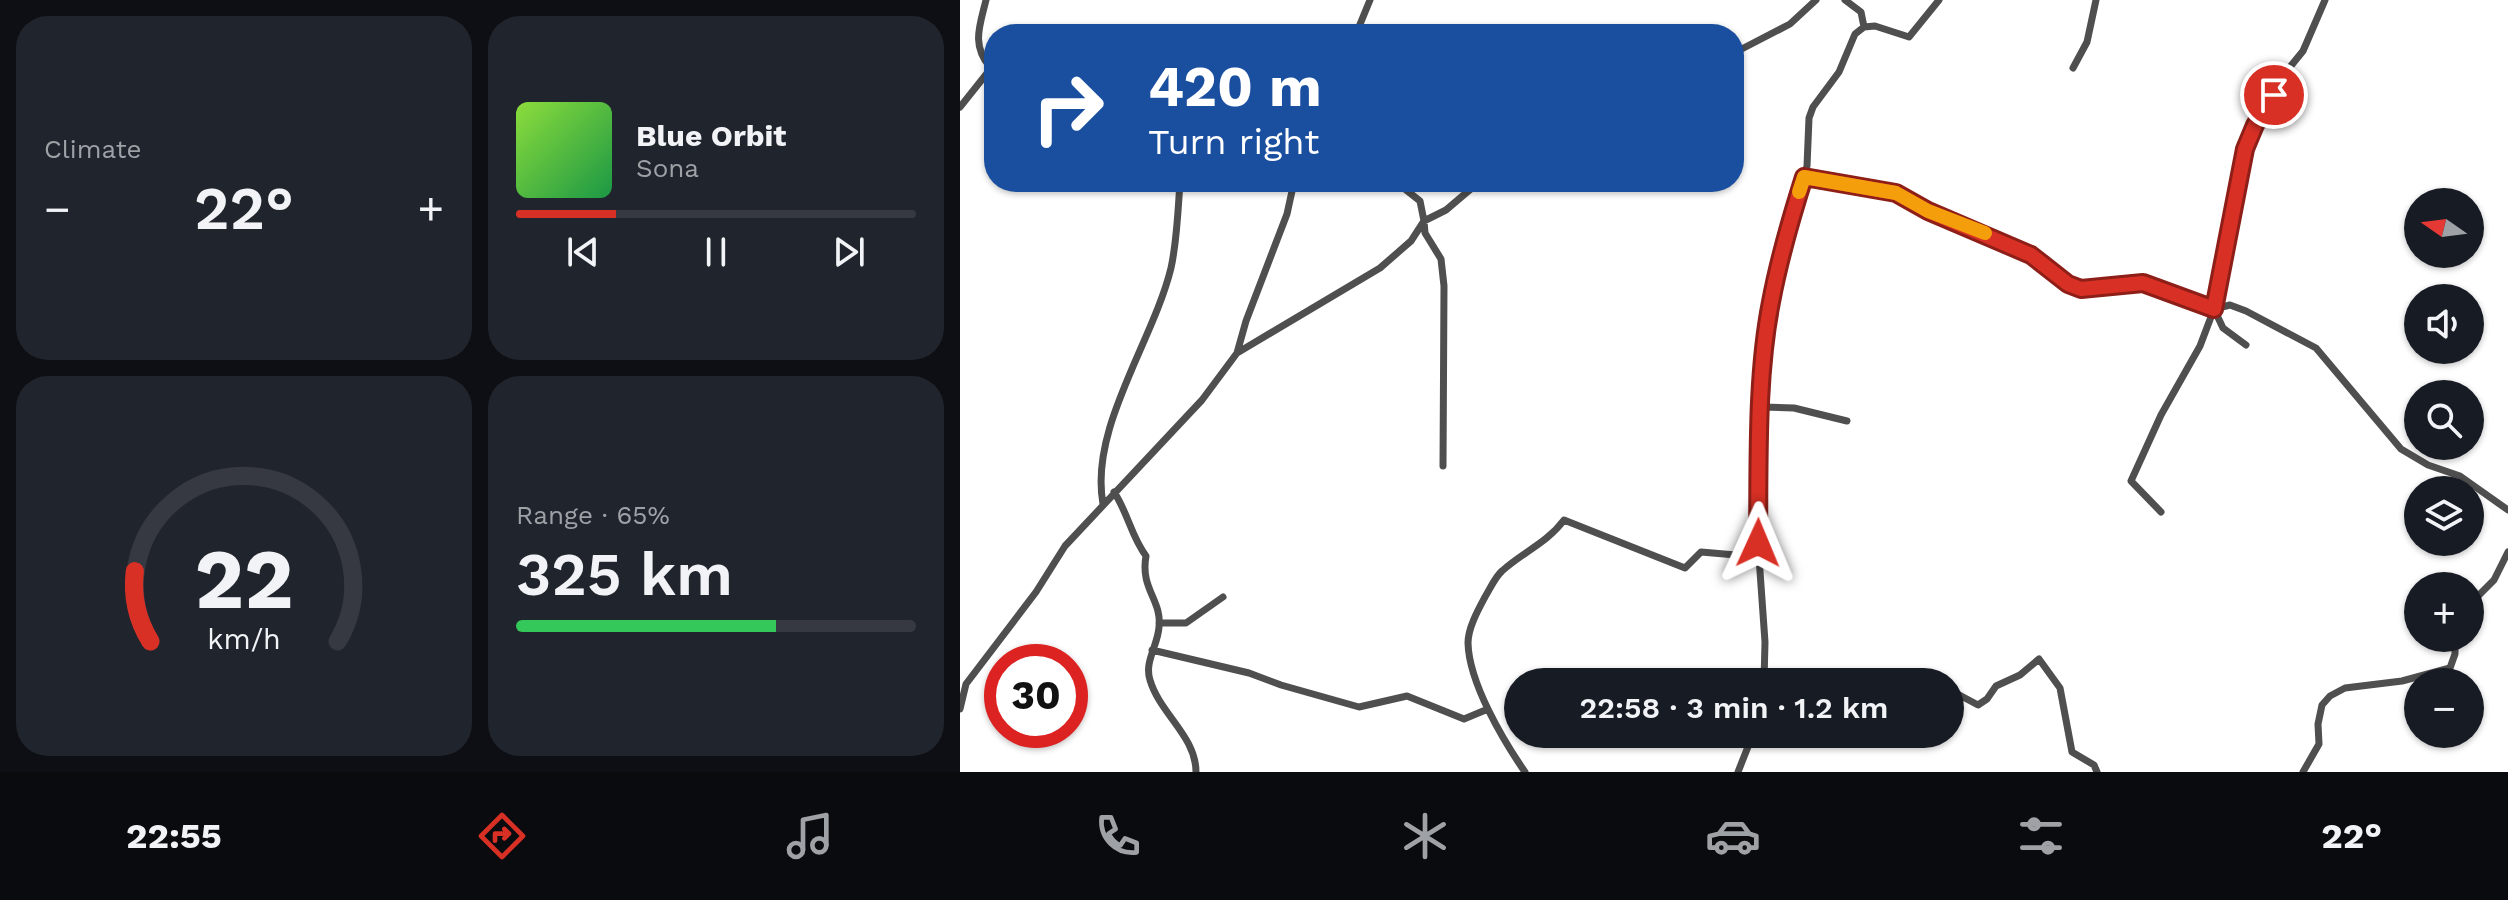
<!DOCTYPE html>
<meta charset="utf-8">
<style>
:root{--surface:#171b24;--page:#20242c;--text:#f1f3f6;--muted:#9ea1a6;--line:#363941;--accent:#d93025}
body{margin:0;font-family:"Work Sans",sans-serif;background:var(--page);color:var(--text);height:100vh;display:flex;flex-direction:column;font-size:30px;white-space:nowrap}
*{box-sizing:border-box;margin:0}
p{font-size:26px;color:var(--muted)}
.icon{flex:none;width:44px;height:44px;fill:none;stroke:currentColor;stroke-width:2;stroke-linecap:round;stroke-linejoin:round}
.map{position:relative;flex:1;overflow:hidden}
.side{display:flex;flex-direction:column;gap:16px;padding:16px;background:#0d0f14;width:960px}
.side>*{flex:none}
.hud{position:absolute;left:24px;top:24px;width:760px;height:168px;border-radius:32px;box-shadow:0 2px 6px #0004;background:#1a4fa0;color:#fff;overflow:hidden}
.needle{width:52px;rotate:284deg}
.buttons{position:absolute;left:1444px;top:188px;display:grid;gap:16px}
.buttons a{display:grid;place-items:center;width:80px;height:80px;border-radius:50%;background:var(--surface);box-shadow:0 2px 6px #0004;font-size:40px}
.speed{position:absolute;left:24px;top:644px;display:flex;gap:16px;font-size:40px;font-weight:700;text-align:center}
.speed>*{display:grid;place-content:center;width:104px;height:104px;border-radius:50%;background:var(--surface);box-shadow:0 2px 6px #0004;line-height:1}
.speed .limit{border:12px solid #d22;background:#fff;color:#111}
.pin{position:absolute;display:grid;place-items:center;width:68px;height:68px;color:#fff;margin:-34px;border:4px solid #fff;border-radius:50%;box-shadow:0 2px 8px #0007}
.me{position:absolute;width:88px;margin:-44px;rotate:1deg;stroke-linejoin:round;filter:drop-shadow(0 0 6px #0008)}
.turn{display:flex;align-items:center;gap:28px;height:168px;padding:0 32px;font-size:36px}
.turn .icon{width:104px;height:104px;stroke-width:2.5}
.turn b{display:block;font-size:56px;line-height:68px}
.big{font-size:60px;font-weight:600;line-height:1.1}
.side .widget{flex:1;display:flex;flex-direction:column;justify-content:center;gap:12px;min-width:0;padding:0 28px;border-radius:32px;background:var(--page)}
.side .dial{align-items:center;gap:0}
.dial svg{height:208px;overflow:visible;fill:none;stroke:var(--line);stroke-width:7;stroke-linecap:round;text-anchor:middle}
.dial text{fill:var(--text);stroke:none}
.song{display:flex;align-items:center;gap:24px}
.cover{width:96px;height:96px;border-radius:12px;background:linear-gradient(135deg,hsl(90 70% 55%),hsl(140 70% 35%))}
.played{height:8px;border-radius:4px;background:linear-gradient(90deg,var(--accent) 25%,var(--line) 25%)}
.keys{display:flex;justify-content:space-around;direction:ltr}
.heat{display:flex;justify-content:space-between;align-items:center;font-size:44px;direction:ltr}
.charge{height:12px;border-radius:6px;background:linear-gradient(90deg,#34c759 65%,var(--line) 0)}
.side .tiles{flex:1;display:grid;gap:16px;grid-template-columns:repeat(2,1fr)}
.trip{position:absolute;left:544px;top:668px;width:460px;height:80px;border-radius:40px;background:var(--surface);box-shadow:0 2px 6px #0004;font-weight:600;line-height:80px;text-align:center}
.tab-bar{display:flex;height:128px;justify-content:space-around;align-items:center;background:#090b0e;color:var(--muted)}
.tab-bar .icon{width:56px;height:56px}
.tab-bar .on{color:var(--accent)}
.tab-bar b{font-size:36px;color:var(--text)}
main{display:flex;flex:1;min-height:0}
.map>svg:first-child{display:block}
</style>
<main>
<section class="side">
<div class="tiles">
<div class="widget"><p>Climate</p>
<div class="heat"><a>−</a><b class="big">22°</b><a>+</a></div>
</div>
<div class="widget">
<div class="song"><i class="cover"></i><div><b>Blue Orbit</b><p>Sona</p></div></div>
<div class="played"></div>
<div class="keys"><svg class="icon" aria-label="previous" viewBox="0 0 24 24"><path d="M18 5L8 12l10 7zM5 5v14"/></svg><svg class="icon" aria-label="pause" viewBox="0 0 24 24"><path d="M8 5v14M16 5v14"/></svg><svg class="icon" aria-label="next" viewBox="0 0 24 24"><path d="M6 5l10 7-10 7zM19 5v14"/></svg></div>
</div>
<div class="widget dial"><svg viewBox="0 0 100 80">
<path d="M14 69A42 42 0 1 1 86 69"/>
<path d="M14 69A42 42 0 0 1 8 42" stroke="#d93025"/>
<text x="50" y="56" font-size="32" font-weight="700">22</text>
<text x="50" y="72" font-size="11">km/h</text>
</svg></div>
<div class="widget"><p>Range · 65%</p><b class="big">325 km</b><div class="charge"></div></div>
</div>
</section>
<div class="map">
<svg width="1548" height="772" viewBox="0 0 1548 772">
<rect width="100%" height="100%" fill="#fff"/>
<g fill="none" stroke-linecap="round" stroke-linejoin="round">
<path stroke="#4f4f4f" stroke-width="7" d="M26,0C20,25 11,45 30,67
M904,27L915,26L949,37L979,0
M277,34L281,30
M396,34L410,0
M774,53L830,24L856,0
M1113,68L1127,42L1136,0
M0,107L32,67
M844,177L936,193L968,211L1071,255L1108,284L1121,289L1183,283L1254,309L1270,305L1286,311L1356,348L1441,449L1468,465L1500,476L1548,510
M436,182L460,201L464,221L486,210L519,182
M1286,345L1263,328L1254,309L1285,149L1317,83L1343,51L1365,0
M277,353L286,321L327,214L334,182
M801,407L834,408L887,421
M154,492C168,513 171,536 186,556C180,589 202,600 199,627C198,645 184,662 190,680C200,714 236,736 236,772
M143,504C129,428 193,342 211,268C217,241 218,210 220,182
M1201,512L1171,481L1201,415L1240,346L1254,309
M1510,604L1534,580L1548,552
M199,623H226L263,597
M192,650L289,673L321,685L399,707L447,696L504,719L528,709
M961,675L975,682
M804,682L805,642L798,543L801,403L810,304L827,228L847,166L849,118L853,107L879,72L895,34L904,27L901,12L885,0
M990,690L1018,705L1027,699L1036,686L1060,675L1079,659L1100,688L1112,752L1134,765L1137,772
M0,709L6,684L76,592L105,546L242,400L277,353L420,268L451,241L464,221L465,233L481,259L484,286L483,466
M565,772C543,740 509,683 508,643C508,628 518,610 525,597C530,589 535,577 542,571C563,552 587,543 604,520L725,568L741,552L799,557
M778,772L793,734
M1343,772L1359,744L1358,724L1362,705L1370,696L1385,688L1442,681L1490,668L1495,654V638"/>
</g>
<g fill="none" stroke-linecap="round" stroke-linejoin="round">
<g stroke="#8d1f18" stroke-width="20">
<path id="route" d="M798,543C799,465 796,378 811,302C819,259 831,218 844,177L936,193L968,211L1071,255L1108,284L1121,289L1183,283L1254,309L1285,149L1295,125L1314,95"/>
</g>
<use href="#route" stroke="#d93025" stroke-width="14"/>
<path stroke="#f59e0b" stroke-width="14" d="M839,192L844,177L936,193L968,211L1025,233"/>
</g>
</svg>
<div class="buttons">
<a><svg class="needle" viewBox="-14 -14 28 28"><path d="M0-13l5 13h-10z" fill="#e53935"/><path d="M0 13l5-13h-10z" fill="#9ea1a6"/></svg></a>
<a><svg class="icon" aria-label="sound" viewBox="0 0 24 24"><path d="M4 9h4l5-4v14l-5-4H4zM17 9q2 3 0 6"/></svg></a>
<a><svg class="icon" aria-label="search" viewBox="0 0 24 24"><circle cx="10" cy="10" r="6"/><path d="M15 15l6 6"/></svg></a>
<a><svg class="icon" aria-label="layers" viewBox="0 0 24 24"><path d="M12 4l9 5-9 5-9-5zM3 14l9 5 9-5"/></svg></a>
<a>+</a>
<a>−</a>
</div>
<div class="speed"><div class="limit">30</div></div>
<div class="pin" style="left:1314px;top:95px;background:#d93025"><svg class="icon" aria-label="arrive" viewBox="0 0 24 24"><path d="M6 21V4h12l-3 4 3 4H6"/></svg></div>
<svg class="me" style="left:798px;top:543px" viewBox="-20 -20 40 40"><path d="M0-17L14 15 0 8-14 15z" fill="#d93025" stroke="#fff" stroke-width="4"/></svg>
<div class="trip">22:58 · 3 min · 1.2 km</div>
<div class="hud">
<div class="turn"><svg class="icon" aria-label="right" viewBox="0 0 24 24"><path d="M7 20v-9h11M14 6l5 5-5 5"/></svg><div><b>420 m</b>Turn right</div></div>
</div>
</div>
</main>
<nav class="tab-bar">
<b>22:55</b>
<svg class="icon on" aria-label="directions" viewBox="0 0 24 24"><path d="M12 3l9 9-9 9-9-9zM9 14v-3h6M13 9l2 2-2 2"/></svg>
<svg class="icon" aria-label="music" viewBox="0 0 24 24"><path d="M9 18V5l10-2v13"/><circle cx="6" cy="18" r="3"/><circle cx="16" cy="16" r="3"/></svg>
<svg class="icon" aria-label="phone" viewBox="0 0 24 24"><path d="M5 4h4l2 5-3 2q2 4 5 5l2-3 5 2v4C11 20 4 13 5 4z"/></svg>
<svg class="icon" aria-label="climate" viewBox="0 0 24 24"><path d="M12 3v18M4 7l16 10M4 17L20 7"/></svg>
<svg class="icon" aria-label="car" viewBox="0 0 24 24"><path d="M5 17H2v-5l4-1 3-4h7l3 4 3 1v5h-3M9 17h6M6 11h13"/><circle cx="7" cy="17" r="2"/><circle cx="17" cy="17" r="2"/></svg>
<svg class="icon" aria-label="filters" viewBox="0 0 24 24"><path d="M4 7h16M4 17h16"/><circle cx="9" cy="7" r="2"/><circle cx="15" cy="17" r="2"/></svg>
<b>22°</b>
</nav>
